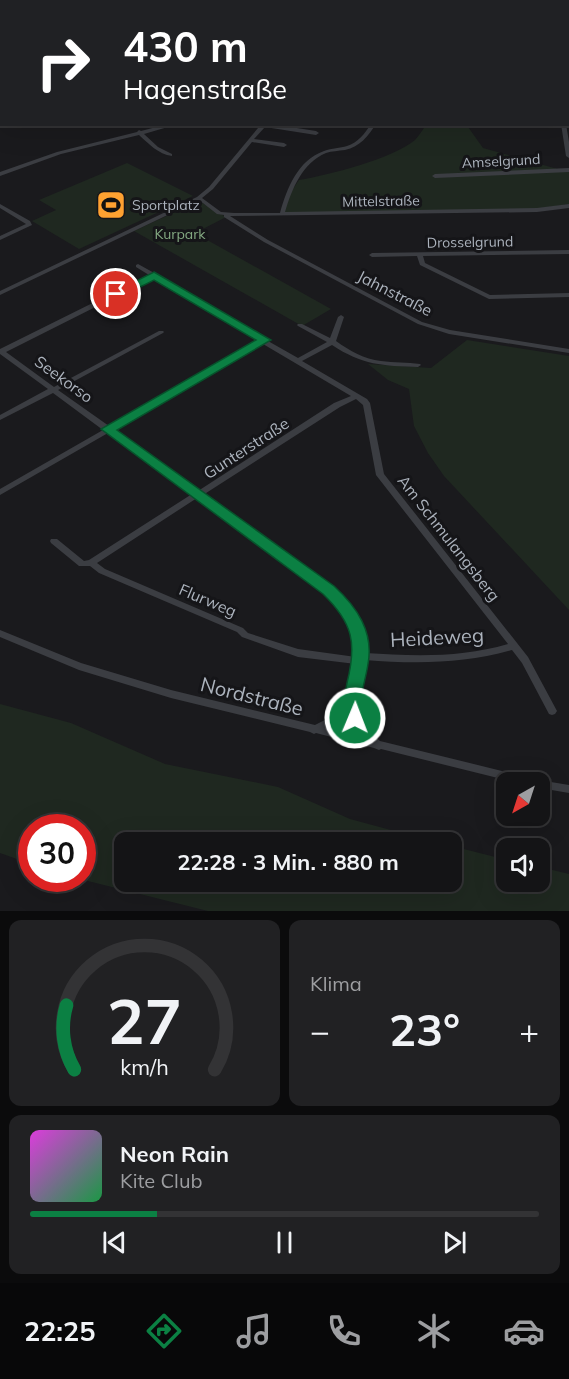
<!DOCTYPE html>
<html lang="de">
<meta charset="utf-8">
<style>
:root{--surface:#141416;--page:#212123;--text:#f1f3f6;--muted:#9d9ea1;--line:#333335;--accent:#0b8043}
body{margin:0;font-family:Mulish,sans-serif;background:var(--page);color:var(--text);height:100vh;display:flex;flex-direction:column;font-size:22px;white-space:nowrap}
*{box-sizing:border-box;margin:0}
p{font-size:20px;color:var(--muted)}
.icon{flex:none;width:33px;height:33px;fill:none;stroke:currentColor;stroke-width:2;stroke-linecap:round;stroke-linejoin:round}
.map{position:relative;height:911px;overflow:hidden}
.drawer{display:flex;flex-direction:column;gap:9px;padding:9px;background:#0b0b0c;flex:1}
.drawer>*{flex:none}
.top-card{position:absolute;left:0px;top:0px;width:570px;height:126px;box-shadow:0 6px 24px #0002,0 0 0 2px var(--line);background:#202124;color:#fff;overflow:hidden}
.needle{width:39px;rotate:219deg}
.fabs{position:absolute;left:496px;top:772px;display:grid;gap:12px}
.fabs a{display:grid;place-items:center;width:54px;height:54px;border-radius:12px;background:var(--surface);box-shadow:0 6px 24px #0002,0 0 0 2px var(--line);font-size:30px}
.speed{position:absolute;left:18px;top:814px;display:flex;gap:12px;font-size:30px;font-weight:700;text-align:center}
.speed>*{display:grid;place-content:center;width:78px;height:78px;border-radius:50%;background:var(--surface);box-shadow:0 6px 24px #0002,0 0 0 2px var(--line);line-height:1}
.speed .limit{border:9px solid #d22;background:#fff;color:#111}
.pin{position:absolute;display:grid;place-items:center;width:51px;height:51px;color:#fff;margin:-26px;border:3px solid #fff;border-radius:50%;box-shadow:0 2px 6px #0007}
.me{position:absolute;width:66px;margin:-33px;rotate:1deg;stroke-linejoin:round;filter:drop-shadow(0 0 4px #0008)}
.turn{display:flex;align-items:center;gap:21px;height:126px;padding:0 24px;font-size:27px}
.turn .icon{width:78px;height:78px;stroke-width:2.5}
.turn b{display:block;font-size:42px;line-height:51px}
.big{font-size:45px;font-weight:700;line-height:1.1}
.drawer .card{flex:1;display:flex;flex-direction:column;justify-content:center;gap:9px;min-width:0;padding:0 21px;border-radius:12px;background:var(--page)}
.drawer .dial{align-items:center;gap:0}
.dial svg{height:156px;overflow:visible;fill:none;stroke:var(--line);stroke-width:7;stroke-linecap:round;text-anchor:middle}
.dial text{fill:var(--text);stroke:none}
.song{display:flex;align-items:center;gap:18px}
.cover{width:72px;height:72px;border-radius:9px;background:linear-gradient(135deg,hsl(300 70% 55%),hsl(140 70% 35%))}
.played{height:6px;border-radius:3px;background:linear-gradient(90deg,var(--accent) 25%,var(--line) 25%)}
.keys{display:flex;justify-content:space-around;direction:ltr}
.heat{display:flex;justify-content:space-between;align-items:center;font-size:33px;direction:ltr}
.drawer .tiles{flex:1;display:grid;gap:9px;grid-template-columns:1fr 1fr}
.card:last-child{grid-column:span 2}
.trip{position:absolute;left:114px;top:832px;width:348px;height:60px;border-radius:12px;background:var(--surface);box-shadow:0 6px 24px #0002,0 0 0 2px var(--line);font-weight:700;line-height:60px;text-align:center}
.menu{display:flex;height:96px;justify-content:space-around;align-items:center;background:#080809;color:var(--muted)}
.menu .icon{width:42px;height:42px}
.menu .current{color:var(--accent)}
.menu b{font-size:27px;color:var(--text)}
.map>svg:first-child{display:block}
</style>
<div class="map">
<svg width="569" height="911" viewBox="0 0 569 911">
<rect width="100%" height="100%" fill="#1a1a1d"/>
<path fill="#26262a" d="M0,0H237L2,2L0,81Z"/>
<path fill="#1f2820" d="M426,125H472L468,127L483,148L561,170L569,169V204L537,209L284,213L288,196L299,180C329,175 392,159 415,140C419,136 423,129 426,125Z
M127,163L193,196L79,249L32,221L56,210L39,200Z
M199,201L226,217L201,230L200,236L331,309L302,326L134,231Z
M467,340L569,356V610L444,476L428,453L414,426L409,389L388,380L368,364L431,368Z
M0,704L71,723L165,764L278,787L350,819L439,843H124V882H452V846L507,860V882H540V867L569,874V911H208L80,879H82V828H32L31,864L0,853Z"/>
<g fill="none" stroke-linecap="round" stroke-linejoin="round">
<path fill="#3b3d42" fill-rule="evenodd" d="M410,0H416L419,2H412Z
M485,0H489L488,2H484Z
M568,42H569V44H568Z
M168,124H178L144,134L158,147L172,154V156C158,154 149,144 139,135L61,154L0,176V172L57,152L137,132L139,130L141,131Z
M245,124H271L316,131L319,133L316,135L265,127L254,139L284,143L287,145L284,147L252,142L213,189L202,198L221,212L234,213H280C287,188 298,160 324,151C332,148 340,148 347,146C358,143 365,133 371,124H376C368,136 360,147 345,150C338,151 332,151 326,153C302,163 292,189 285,212L537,208L569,204V208L537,212L230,216L268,240L422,322L450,330L569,349V353L449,334L418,324L264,242L224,217V215L217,214L199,200L0,295V291L197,197L209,187L258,128Z
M561,124H566L569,142V158L566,156Z
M569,168V172L435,178L432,176L435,174Z
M0,204L30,221L32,225L0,240V236L26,224L0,208Z
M569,250V254L423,256L425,263L490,295L569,293V297L489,299L420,265L417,256L372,257L369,255L372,253Z
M138,264L156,274L264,338L267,339L268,341L298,358L327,342L298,326L297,325L298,324H302L330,338L338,317L341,315L344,317L336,341C350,351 364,359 381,361C394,363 407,362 420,364L421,365L418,367C383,366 362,365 332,345L302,361L367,399L370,403L384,474L528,657L557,711L555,714L552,715L549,714L522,663L512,650C464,664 415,664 365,660C363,702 340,704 380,741L539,780L569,785V793L540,788V783H518L381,749L379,750L374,748L316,733L314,734L310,732L171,698L79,670L0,637V630L81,663L171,690L315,725C322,721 330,718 336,713C351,703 353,680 356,664L298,657L242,637L237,632L99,573L90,566H79L51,543L50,541L51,539H57L84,561L89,560L192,494L108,433L0,495V489L103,430L53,393L0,420V415L48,389L0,354V349L149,275L136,267V265ZM153,278L259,341L109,426L58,390L163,333L164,332L163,331H159L54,387L6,352ZM263,344L351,396L334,403L198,491L114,430ZM356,399L363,405L376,475L508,644C461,658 413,656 365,653C363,626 351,607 332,588L203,495L340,407ZM197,498L326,592C344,611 357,630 356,657L298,649L248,633L243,628L105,569L97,563ZM348,713L354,726L363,737L326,728L344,718Z"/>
<path stroke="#4e5157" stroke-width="1.5" stroke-dasharray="4.5 4" stroke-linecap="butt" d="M479,0L483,2
M65,2L70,0
M116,2L119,0"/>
</g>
<path fill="#0b8043" stroke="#07532c" stroke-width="1.5" d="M154,272L271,340L117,430L334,586C357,607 374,632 368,664C365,684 358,697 363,718L361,723L355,725L349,723C341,709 344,698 347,683C357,643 353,623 323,594L101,429L256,340L154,280L120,297L116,298L110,294Z"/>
<defs>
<g id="stadium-square" transform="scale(1.5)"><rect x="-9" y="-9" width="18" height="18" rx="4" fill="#fea131" stroke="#151518"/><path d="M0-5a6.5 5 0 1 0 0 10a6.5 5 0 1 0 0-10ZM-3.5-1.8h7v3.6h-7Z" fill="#111"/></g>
</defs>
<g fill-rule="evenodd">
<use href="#stadium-square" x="111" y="205"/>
</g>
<g text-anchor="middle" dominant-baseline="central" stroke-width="6" stroke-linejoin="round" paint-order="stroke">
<g font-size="14" fill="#acb3bd" stroke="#151518">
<text transform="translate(501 161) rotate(-3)">Amselgrund</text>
<text transform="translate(381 201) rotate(-1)">Mittelstraße</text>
<text transform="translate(470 242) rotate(-1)">Drosselgrund</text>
</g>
<g font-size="14" fill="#acb3bd" stroke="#151518" text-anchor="start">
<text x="132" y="205">Sportplatz</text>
</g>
<g font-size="14" fill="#84a982" stroke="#151518">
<text x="180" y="234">Kurpark</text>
</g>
<g font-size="16" fill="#acb3bd" stroke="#151518">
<text transform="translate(395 293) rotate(27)">Jahnstraße</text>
<text transform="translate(64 379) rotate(36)">Seekorso</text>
<text transform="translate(246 448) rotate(-33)">Gunterstraße</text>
<text transform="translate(449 538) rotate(52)">Am Schmulangsberg</text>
<text transform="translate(208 600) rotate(23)">Flurweg</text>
</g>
<g font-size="20" fill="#acb3bd" stroke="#151518">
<text transform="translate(437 637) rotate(-3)">Heideweg</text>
<text transform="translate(252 696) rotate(14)">Nordstraße</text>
</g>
</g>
</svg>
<div class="fabs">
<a><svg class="needle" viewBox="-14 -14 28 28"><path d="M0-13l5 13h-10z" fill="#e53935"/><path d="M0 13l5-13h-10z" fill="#9d9ea1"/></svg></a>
<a><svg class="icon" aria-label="sound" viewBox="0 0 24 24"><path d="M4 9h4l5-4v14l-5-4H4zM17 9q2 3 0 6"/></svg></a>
</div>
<div class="speed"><div class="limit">30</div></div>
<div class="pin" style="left:116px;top:294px;background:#d93025"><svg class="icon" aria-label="arrive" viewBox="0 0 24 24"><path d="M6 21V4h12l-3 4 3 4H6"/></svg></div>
<svg class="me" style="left:355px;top:718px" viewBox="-20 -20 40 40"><circle r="17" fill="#0b8043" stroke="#fff" stroke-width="3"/><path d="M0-11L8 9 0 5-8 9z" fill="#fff"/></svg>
<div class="trip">22:28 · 3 Min. · 880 m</div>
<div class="top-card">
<div class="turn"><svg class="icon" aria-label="right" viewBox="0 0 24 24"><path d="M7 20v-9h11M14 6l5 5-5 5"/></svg><div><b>430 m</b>Hagenstraße</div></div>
</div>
</div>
<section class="drawer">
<div class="tiles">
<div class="card dial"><svg viewBox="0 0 100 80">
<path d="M14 69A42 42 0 1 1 86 69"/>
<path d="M14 69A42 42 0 0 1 10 36" stroke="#0b8043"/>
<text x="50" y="56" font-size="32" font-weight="700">27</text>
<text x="50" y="72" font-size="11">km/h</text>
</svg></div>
<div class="card"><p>Klima</p>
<div class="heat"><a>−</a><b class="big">23°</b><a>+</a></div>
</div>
<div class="card">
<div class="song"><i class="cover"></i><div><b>Neon Rain</b><p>Kite Club</p></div></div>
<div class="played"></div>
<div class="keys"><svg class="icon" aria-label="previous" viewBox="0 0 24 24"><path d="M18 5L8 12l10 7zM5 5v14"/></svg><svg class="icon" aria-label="pause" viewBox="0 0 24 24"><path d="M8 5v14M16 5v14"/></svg><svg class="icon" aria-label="next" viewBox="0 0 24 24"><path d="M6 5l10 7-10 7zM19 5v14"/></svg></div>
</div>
</div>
</section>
<nav class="menu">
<b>22:25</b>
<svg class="icon current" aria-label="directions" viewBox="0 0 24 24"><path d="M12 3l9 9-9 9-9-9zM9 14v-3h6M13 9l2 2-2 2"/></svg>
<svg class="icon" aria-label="music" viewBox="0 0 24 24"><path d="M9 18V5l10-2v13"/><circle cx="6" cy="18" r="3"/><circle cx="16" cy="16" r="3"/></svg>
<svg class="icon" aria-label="phone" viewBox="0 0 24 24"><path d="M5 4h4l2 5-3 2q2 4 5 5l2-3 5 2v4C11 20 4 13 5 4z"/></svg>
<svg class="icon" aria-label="climate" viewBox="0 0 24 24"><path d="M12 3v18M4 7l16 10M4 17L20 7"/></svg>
<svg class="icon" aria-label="car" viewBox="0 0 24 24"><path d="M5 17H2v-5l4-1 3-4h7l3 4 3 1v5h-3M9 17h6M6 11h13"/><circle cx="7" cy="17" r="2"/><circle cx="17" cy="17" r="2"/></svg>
</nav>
